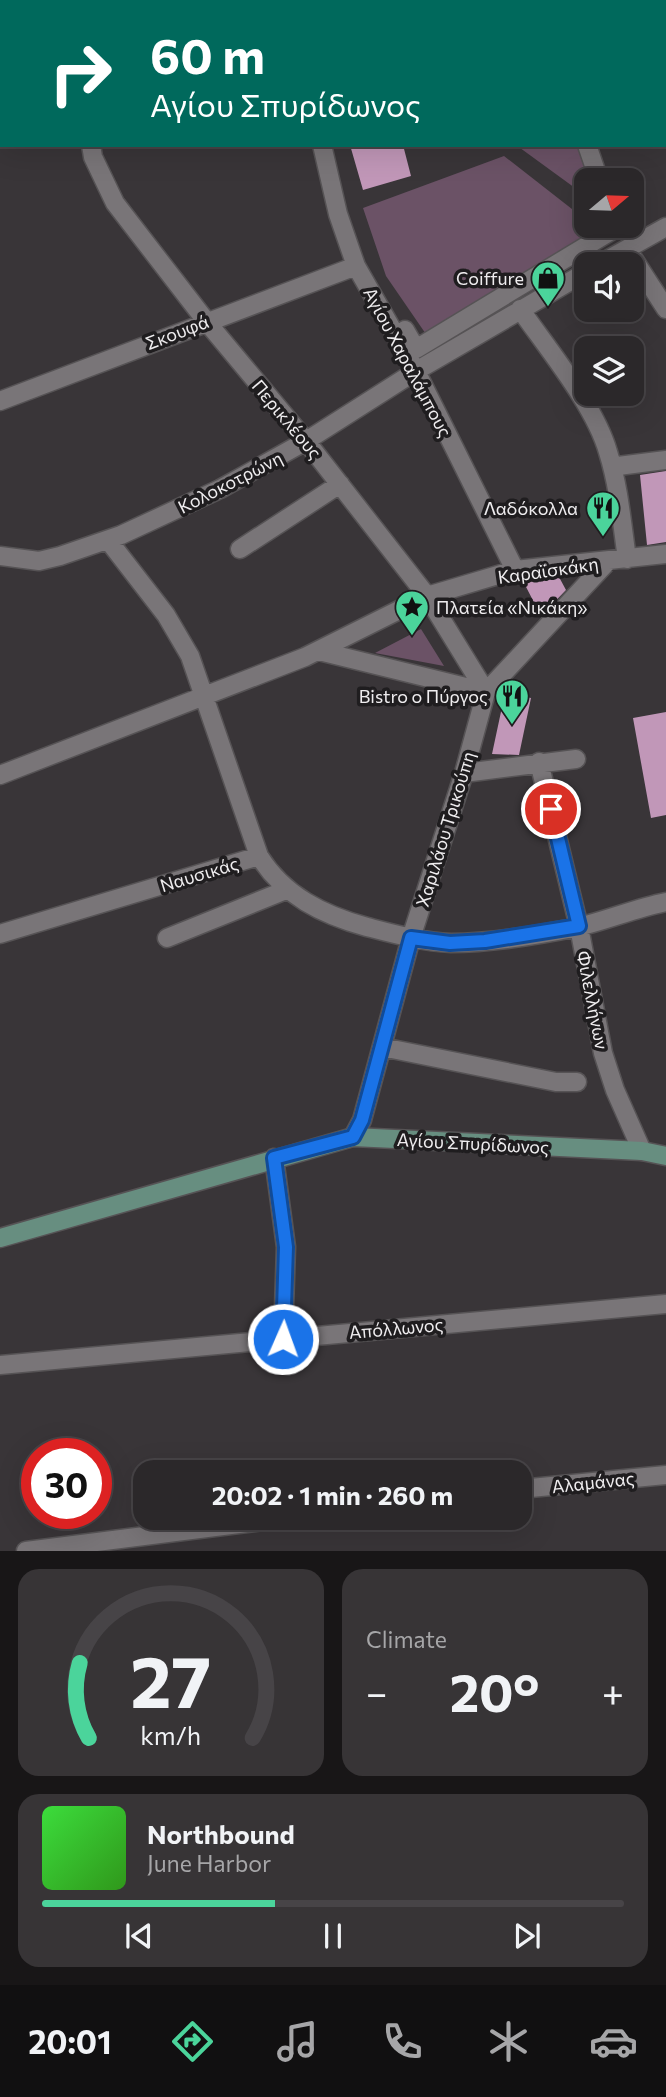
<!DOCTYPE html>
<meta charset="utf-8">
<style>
:root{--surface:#2b282a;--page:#373436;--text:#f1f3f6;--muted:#a6a6a8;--line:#474447;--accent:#4bd49b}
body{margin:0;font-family:Commissioner,sans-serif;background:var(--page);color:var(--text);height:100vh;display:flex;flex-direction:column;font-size:26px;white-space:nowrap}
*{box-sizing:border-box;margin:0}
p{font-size:23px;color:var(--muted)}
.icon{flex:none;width:38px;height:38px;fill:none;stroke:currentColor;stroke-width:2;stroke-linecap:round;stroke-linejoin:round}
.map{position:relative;height:1551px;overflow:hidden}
.side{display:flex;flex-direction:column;gap:18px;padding:18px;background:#181617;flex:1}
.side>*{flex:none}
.banner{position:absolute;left:0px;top:0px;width:667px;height:147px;box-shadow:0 7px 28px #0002,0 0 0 2px var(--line);background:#00695c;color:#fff;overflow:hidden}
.needle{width:46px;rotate:71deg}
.tools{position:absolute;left:574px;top:168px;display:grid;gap:14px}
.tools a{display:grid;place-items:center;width:70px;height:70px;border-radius:14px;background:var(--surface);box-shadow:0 7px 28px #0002,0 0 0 2px var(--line);font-size:35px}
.speed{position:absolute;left:21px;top:1438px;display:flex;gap:14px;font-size:35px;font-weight:700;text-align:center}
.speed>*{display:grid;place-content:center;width:91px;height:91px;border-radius:50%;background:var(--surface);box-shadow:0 7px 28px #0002,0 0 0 2px var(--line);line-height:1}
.speed .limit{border:10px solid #d22;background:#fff;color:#111}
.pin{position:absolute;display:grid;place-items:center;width:60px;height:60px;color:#fff;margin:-30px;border:4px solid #fff;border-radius:50%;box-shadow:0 2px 7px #0007}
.me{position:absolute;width:77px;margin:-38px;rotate:2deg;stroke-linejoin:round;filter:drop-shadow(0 0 5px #0008)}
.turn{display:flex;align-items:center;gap:24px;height:147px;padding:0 35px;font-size:32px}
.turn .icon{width:91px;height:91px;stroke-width:2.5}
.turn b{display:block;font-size:49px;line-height:60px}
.big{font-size:52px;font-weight:700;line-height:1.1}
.side .card{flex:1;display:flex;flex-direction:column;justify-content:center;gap:10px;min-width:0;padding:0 24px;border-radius:21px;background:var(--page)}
.side .dial{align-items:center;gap:0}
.dial svg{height:182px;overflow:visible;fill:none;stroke:var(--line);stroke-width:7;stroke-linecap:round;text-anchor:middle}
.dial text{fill:var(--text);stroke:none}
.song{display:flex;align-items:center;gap:21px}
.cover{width:84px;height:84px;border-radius:10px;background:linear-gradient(135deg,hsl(120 70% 55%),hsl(110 70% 35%))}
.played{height:7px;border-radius:4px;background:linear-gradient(90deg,var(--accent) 40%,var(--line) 40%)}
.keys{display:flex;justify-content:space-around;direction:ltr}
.heat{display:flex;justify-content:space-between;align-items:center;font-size:38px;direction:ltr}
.side .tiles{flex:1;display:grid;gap:18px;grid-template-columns:1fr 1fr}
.card:last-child{grid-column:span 2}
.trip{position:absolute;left:133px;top:1460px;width:399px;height:70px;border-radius:21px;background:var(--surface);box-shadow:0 7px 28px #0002,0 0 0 2px var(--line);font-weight:700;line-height:70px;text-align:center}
.tabs{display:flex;height:112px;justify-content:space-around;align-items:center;background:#111011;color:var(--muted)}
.tabs .icon{width:49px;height:49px}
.tabs .on{color:var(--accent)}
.tabs b{font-size:32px;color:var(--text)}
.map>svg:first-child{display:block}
</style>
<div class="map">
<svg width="666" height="1551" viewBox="0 0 666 1551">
<rect width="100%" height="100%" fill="#393538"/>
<path fill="#6b5266" d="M516,145H581L592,180H586V196Z
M504,156L586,220V226H594L598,229L430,340L386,276L363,208Z
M421,629L444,666L375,653Z"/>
<path fill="#c197b8" d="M350,145H403L411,176L363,190Z
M666,471V542L647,545L640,475Z
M559,577L566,590L541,616L524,583Z
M505,693L531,698L519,755L492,754Z
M666,712V815L651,818L633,718Z"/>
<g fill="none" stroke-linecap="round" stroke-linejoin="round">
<g stroke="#565355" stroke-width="21">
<path id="street" d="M264,0L289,2
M306,0V2
M537,0L538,2
M651,0L652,2
M92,2V0
M665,45L666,48
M91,145L93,157L115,203L206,321L306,441L427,596L486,692
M322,145L338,214L356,266L416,371L515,570
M587,145L599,180
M627,249L666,309
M600,264L666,227
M520,309C548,349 595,406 608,452C619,487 622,524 627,559
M405,330L416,349L616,228L615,226
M0,401L356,266
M618,466L666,460
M108,540L166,615L190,656L259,856C284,896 323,915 367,927C394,934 423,942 451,943C491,943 539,935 578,927C608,920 636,908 666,902
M240,549L340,484
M0,556L39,561L60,556L121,535L220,489L306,441L416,371L586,272
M319,651L486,692
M539,762L579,927L603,1053L615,1090L642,1151
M464,773L576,759
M0,775L305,657L427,596L515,570L666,554
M0,934L259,856
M167,938L286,890
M382,1047L556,1082H577
M353,1137L362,1120L411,938L464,773L486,692L608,561
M274,1158L286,1247L283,1339
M0,1365L666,1304
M520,1489L666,1475
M26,1551L294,1517"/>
</g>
<g stroke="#565355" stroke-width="21">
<path id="secondary" d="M0,1238L353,1137L642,1151L666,1156"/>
</g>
<use href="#street" stroke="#797578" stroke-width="18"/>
<use href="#secondary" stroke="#678e80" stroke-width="18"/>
</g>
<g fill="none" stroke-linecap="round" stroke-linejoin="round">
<g stroke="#114b97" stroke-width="18">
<path id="route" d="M283,1339L286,1247L274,1158L353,1137L362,1120L411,938L450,943L485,941L579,926L551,809"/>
</g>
<use href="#route" stroke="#1a73e8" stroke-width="12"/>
</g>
<defs>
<g id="shop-pin" transform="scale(1.75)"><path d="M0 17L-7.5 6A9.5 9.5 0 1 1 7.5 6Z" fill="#4bd49b" stroke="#1f1d1f"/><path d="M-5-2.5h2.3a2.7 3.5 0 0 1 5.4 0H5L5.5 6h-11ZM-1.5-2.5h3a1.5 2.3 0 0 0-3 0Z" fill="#111"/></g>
<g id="restaurant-pin" transform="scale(1.75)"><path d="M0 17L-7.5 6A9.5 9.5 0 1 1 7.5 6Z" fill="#4bd49b" stroke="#1f1d1f"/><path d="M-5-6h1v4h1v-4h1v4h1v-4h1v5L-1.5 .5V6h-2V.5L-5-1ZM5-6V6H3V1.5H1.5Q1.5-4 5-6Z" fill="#111"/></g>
<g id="sight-pin" transform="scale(1.75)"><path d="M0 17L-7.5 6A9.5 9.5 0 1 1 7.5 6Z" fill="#4bd49b" stroke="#1f1d1f"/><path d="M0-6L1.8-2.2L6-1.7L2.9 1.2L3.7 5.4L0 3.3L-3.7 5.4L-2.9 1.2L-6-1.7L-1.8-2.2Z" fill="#111"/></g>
</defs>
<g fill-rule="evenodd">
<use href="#shop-pin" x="548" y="278"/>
<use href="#restaurant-pin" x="603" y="508"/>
<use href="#sight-pin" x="412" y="607"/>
<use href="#restaurant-pin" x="512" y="696"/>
</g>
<g text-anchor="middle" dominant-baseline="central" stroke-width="7" stroke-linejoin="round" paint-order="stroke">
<g font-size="18" fill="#efedef" stroke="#1f1d1f" text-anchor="end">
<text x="524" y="278">Coiffure</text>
<text x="578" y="508">Λαδόκολλα</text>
<text x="436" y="607" text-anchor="start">Πλατεία «Νικάκη»</text>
<text x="488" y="696">Bistro ο Πύργος</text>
</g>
<g font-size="18" fill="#efedef" stroke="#1f1d1f">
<text transform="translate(177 332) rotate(-21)">Σκουφά</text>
<text transform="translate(408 362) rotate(62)">Αγίου Χαραλάμπους</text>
<text transform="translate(287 419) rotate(50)">Περικλέους</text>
<text transform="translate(230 482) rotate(-27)">Κολοκοτρώνη</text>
<text transform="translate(548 570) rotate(-8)">Καραϊσκάκη</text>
<text transform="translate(445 829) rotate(-73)">Χαριλάου Τρικούπη</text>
<text transform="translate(199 874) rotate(-17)">Ναυσικάς</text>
<text transform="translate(593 1000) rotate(79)">Φιλελλήνων</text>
<text transform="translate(473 1143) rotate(3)">Αγίου Σπυρίδωνος</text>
<text transform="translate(396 1328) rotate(-5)">Απόλλωνος</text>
<text transform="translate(593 1482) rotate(-6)">Αλαμάνας</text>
</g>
</g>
</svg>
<div class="tools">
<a><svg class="needle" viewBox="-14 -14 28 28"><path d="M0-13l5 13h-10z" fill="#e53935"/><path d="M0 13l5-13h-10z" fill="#a6a6a8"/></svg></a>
<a><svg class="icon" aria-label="sound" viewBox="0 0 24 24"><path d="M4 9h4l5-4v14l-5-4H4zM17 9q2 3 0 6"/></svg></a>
<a><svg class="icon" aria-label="layers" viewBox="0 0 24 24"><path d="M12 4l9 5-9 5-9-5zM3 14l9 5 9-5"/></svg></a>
</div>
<div class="speed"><div class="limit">30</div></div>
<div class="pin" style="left:551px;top:809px;background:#d93025"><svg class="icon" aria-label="arrive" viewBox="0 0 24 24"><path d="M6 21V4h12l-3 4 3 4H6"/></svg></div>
<svg class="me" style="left:283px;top:1339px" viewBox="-20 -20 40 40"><circle r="17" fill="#1a73e8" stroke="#fff" stroke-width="3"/><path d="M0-11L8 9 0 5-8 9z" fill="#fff"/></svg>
<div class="trip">20:02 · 1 min · 260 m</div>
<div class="banner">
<div class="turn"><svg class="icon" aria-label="right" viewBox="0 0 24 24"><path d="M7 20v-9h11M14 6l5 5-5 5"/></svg><div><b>60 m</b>Αγίου Σπυρίδωνος</div></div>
</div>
</div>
<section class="side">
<div class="tiles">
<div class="card dial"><svg viewBox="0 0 100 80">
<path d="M14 69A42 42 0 1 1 86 69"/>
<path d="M14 69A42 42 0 0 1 10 36" stroke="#4bd49b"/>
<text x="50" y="56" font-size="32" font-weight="700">27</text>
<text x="50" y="72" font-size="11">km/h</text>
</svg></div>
<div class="card"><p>Climate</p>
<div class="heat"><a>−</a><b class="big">20°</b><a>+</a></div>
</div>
<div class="card">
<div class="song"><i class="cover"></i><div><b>Northbound</b><p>June Harbor</p></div></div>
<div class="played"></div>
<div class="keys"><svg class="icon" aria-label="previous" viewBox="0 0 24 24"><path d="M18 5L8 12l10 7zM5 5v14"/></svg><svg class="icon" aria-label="pause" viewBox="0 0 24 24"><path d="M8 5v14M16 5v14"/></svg><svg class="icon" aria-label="next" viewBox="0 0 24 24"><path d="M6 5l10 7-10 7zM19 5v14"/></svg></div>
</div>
</div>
</section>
<nav class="tabs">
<b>20:01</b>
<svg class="icon on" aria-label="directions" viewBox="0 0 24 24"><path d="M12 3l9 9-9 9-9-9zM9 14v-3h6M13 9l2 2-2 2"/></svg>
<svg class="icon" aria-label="music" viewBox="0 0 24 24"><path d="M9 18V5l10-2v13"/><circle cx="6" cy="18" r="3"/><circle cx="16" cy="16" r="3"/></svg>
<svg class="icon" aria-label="phone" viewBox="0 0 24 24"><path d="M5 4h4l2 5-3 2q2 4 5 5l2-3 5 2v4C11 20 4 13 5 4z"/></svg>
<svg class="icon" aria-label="climate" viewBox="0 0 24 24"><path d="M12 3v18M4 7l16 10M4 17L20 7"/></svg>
<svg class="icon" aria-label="car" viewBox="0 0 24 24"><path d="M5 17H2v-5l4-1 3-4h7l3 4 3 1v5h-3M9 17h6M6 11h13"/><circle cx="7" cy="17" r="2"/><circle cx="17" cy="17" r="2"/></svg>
</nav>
